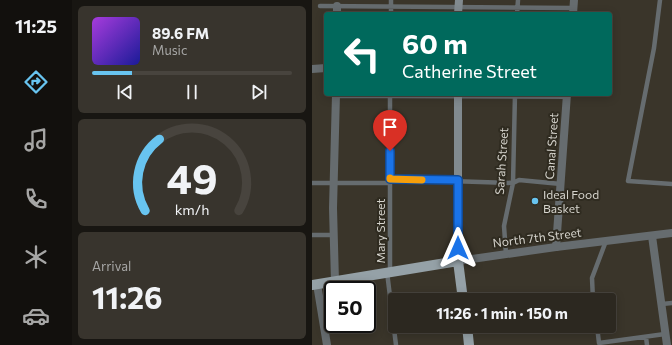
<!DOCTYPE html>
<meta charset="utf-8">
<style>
:root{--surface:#2c2820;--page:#38342d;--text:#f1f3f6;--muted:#a6a6a5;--line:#48443e;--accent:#68c4f0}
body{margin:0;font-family:Commissioner,sans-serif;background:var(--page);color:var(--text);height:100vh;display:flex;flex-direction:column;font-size:15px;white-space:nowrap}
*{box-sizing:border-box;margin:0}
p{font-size:13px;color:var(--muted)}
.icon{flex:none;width:22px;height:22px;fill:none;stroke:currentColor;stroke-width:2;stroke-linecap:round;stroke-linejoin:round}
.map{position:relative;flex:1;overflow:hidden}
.side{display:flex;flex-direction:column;gap:6px;padding:6px;background:#181612;width:240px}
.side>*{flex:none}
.guide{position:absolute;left:12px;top:12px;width:288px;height:84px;border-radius:4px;box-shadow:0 2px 10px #0003,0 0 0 1px var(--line);background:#00695c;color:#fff;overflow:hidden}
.speed{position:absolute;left:12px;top:281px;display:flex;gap:8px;font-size:20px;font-weight:700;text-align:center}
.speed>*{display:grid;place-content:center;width:52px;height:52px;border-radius:50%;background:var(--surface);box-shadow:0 2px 10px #0003,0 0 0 1px var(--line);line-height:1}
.speed .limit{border:2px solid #111;border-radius:6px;background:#fff;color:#111}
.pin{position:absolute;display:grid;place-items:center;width:34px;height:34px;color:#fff;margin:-41px -17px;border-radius:50% 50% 50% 0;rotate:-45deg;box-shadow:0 0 4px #0007}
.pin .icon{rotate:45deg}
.me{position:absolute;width:44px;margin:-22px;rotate:0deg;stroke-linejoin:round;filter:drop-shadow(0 0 3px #0008)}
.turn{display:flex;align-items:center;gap:14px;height:84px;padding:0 12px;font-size:18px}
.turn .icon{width:52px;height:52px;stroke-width:2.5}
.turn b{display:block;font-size:28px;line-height:34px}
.big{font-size:30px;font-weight:700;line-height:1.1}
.side .widget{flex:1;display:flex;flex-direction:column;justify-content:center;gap:6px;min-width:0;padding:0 14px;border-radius:6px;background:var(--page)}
.side .dial{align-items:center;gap:0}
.dial svg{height:104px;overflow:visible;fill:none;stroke:var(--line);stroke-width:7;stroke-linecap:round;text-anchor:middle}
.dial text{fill:var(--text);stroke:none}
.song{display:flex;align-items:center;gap:12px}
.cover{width:48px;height:48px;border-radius:6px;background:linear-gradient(135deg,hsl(280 70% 55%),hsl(240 70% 35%))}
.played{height:4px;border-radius:2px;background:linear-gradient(90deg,var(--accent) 20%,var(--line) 20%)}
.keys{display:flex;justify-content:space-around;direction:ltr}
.trip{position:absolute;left:76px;top:293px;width:228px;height:40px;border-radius:4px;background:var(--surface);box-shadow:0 2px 10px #0003,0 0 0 1px var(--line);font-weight:700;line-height:40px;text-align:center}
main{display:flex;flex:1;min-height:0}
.tab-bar{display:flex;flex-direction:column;width:72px;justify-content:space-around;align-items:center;background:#12100d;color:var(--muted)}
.tab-bar .icon{width:28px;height:28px}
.tab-bar .current{color:var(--accent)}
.tab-bar b{font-size:18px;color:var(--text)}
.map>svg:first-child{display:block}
</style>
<main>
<nav class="tab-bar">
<b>11:25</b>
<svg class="icon current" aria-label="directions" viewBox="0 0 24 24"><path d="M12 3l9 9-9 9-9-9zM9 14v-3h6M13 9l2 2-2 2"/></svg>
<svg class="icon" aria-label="music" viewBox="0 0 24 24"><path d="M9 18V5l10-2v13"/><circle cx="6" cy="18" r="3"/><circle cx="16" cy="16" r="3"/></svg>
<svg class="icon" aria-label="phone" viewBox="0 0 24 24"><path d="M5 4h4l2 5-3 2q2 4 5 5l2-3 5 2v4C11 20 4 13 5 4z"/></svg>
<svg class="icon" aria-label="climate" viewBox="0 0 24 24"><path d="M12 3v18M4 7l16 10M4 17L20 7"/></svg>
<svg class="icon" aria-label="car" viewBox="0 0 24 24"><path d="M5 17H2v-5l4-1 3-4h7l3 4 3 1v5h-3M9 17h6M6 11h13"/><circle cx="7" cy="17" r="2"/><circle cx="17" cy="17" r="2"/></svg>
</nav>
<section class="side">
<div class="widget">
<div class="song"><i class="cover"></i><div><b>89.6 FM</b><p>Music</p></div></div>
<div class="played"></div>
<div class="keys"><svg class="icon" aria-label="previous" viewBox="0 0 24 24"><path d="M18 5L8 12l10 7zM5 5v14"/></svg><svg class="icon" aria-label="pause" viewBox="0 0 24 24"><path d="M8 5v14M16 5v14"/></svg><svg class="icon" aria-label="next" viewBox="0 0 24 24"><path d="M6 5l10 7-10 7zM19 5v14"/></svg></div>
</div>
<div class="widget dial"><svg viewBox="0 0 100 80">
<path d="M14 69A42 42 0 1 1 86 69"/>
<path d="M14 69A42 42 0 0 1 25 14" stroke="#68c4f0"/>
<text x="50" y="56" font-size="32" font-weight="700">49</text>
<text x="50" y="72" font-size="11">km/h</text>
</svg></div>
<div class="widget"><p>Arrival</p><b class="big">11:26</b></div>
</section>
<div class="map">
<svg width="360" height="345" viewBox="0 0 360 345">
<rect width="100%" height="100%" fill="#3a352a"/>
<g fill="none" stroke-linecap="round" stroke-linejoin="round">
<path stroke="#666c6f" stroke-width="4.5" d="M348,0L342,48L316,181L360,184
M8,6L262,8
M79,14V0
M205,14L206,0
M78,179L201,183L207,180L249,184
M0,183H78
M0,235H21
M194,254L192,226L201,183L203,94
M75,272L84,345
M78,272V94
M281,300L280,278L294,241
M350,304L360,303
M285,326L287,343L353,334
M334,337L335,345"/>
<path stroke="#666c6f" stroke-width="8" d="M25,14V6
M261,14L262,0
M0,69L14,68
M24,94L255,95
M340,236L355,345
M244,247L255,94
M23,282L21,208L24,94
M5,284L15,345"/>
<path stroke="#666c6f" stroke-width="8" d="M146,261L244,247L360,233"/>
<path stroke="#818a8f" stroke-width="8" d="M146,14L147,0
M146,261V94"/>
<path stroke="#95a1a7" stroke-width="10" d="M0,285L146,261L151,300
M155,326L157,345"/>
</g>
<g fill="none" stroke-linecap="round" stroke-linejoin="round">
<g stroke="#114b97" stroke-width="10">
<path id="route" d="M78,151V179L146,180V248"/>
</g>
<use href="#route" stroke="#1a73e8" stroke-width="7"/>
<path stroke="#f59e0b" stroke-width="7" d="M78,178V179L110,180"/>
</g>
<circle fill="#68c4f0" stroke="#2f2b20" stroke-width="1.5" cx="223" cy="201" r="4"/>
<g text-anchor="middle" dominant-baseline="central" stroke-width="4" stroke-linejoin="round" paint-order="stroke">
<g font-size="12" fill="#d6d4cd" stroke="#2f2b20">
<text transform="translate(239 146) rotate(-86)">Canal Street</text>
<text transform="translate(189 161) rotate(-86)">Sarah Street</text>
<text transform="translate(68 231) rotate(-90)">Mary Street</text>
<text transform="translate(225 237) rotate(-7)">North 7th Street</text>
</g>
<g font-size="12" fill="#d6d4cd" stroke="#2f2b20" text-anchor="start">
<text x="231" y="194">Ideal Food<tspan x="231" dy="14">Basket</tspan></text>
</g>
</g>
</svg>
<div class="speed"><div class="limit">50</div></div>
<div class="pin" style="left:78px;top:151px;background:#d93025"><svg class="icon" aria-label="arrive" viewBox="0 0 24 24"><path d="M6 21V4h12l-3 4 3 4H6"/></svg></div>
<svg class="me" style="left:146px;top:248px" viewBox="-20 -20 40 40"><path d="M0-17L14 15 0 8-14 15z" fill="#1a73e8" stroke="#fff" stroke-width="4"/></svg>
<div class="trip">11:26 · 1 min · 150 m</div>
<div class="guide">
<div class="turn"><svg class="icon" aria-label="left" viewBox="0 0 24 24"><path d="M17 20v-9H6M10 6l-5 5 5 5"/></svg><div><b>60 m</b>Catherine Street</div></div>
</div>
</div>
</main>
